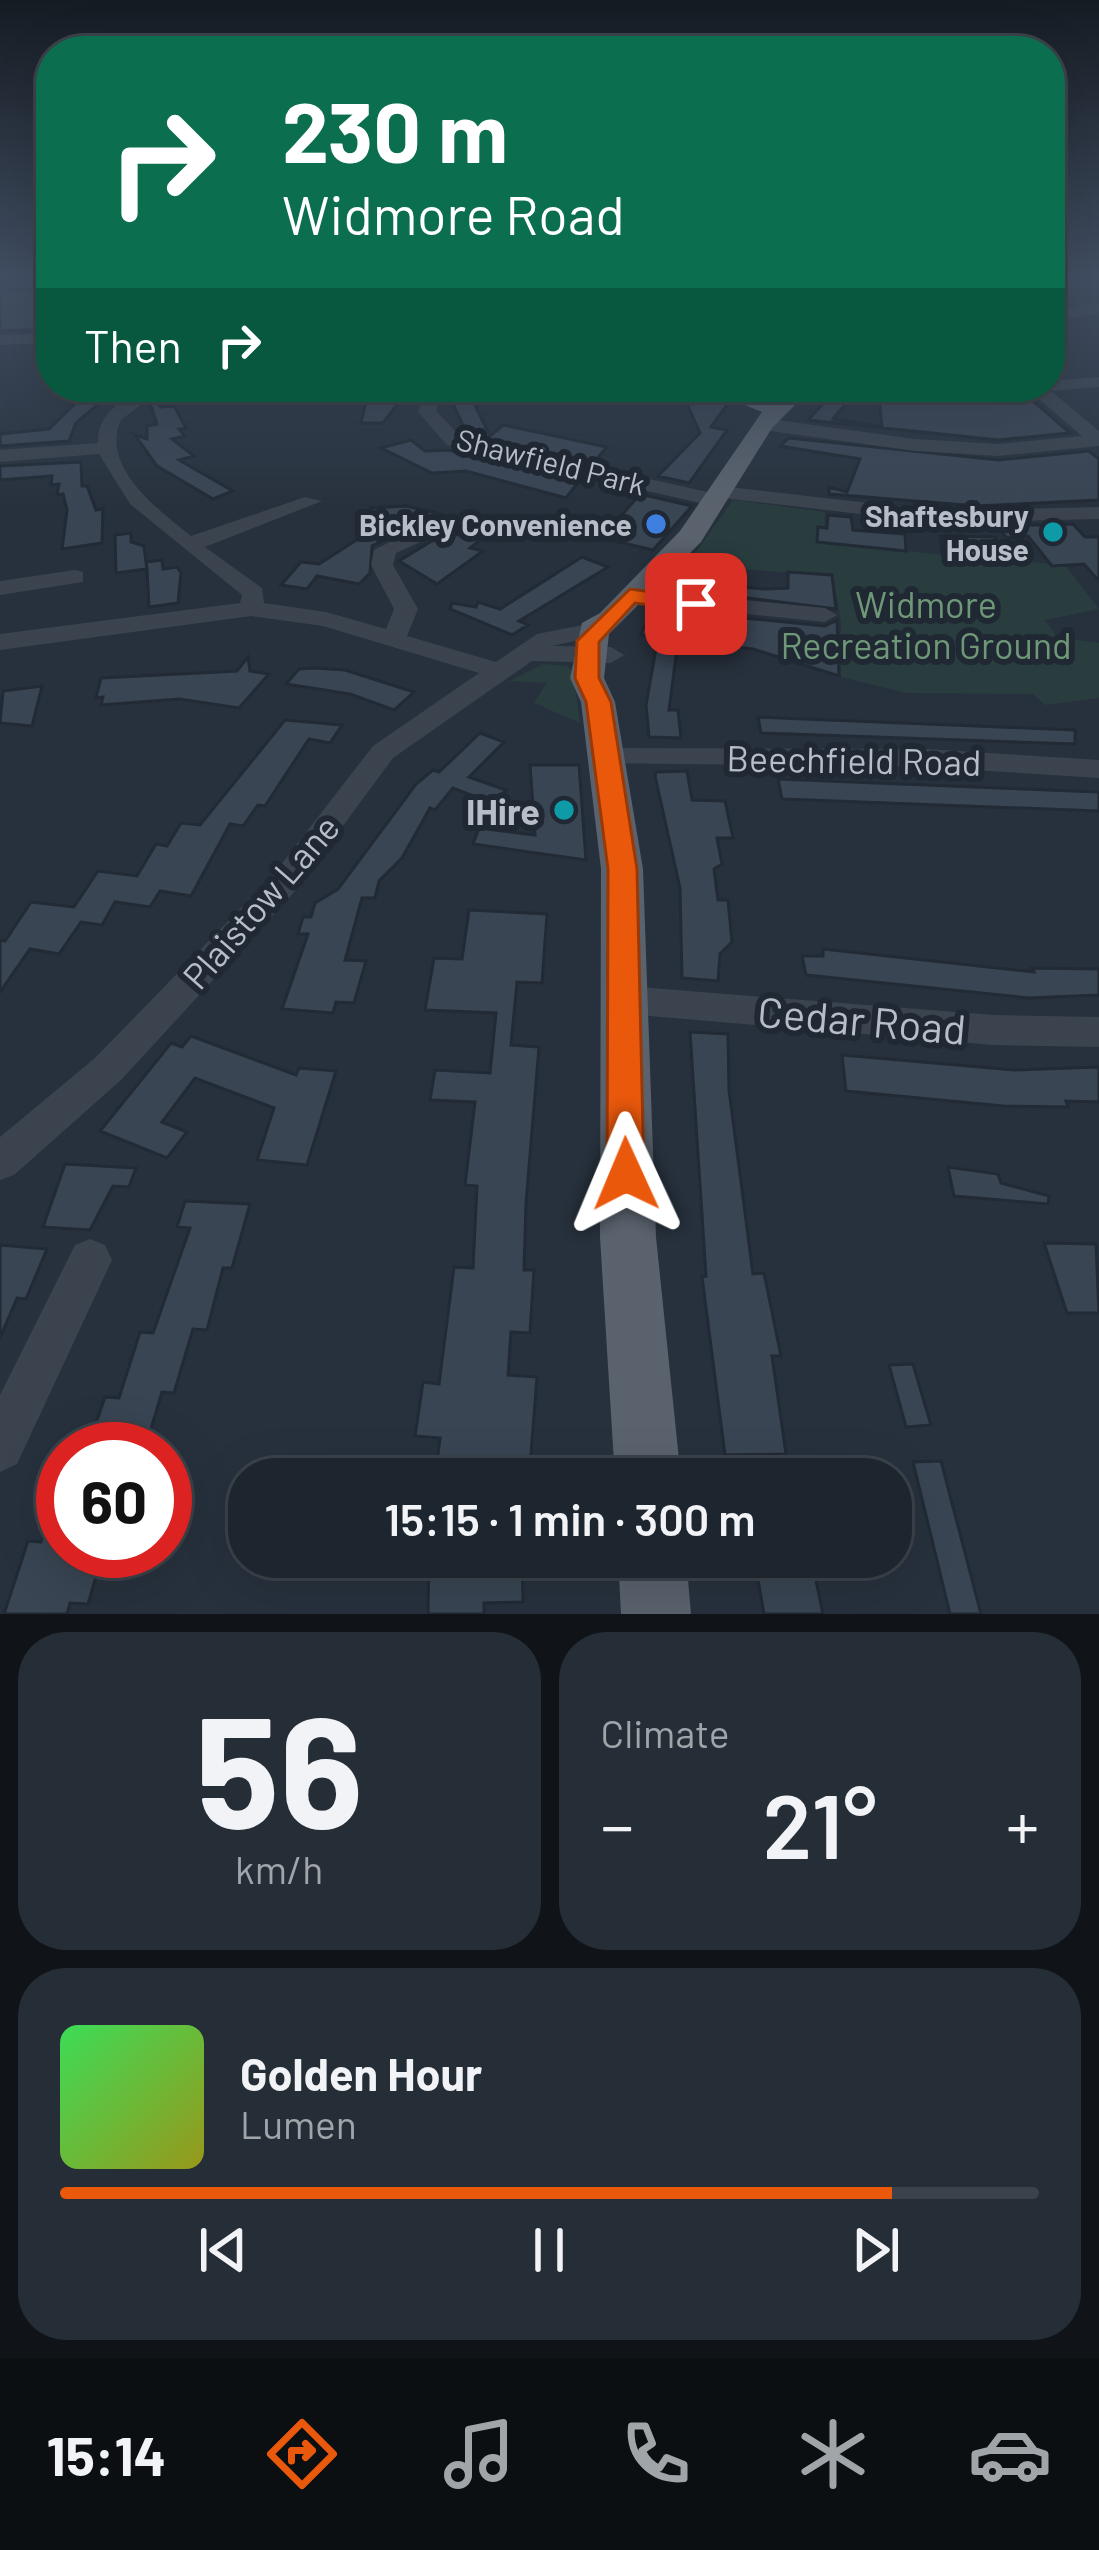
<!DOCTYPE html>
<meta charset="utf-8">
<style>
:root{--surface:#1d252e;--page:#252d36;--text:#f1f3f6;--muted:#a0a5aa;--line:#3b424a;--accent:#ea580c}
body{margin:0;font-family:Barlow,sans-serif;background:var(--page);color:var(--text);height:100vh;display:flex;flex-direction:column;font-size:45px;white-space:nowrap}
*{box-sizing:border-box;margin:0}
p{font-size:39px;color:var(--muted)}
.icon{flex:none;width:66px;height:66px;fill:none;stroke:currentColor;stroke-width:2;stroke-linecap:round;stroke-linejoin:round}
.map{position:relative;height:1614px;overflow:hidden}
.side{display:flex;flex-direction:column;gap:18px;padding:18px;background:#101419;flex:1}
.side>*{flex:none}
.hud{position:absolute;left:36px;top:36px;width:1029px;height:366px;border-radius:48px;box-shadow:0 12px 48px #0002,0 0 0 3px var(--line);background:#0b6e4f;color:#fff;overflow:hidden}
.speed{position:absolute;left:36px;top:1422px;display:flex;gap:24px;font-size:60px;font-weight:700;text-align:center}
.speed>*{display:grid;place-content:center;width:156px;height:156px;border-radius:50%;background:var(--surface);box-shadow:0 12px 48px #0002,0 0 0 3px var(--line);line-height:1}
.speed .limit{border:18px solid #d22;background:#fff;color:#111}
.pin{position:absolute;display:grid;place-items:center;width:102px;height:102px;color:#fff;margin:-51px;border-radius:24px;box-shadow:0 6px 18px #0006}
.me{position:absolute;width:132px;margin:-66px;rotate:359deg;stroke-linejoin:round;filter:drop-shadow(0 0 9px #0008)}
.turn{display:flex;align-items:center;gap:42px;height:252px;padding:0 48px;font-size:54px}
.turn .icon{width:156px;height:156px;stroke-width:2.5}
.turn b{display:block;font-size:84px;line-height:102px}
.then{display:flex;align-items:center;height:114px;padding:0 48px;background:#0003;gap:24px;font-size:45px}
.big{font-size:90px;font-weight:600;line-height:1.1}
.side .widget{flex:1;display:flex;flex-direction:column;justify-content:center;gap:18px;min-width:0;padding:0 42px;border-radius:48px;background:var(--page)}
.side .dial{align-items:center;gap:0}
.dial b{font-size:156px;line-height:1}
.song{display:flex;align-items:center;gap:36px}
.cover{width:144px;height:144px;border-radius:18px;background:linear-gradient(135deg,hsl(130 70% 55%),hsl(60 70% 35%))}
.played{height:12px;border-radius:6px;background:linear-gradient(90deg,var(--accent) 85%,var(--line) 85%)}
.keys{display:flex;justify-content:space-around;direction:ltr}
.heat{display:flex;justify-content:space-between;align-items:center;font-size:66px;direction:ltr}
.side .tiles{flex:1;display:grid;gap:18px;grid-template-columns:1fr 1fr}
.widget:last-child{grid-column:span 2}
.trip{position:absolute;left:228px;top:1458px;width:684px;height:120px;border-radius:48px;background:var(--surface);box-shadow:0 12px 48px #0002,0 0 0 3px var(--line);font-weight:600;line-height:120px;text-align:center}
.tab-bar{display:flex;height:192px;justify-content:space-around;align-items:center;background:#0c0f12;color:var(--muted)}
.tab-bar .icon{width:84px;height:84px}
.tab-bar .current{color:var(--accent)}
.tab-bar b{font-size:54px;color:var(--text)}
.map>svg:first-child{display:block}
</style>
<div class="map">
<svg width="1099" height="1614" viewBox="0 0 1099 1614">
<rect width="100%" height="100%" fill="#27313d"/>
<path fill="#293d3f" d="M733,500L825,512L824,544L1065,565L1099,609L1045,620L1057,637L1099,643V698L1045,705L1033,694L907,693L841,677V622L833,575L686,566Z
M543,664L567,666L573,672L580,723L534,703L547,683L509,681Z"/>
<path fill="#394553" stroke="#212a35" stroke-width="3" d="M0,290L51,292V329L0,331Z
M382,387L409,389L383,423H361L368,393Z
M465,387H488L474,403L490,436L503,425L607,447L594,462L467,434L452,402Z
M693,387H715L729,402L711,427L727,430L689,483L658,476L700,433L687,404L705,403Z
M878,387H904L898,395L911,403L1030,398L1070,433L998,440L808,420L834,392L853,395L833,419L882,427Z
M90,389L115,390L76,423L69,441L0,446V434L49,429Z
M154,400L161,407L174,406L186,428L179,429L185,436L172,439L194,456L179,460L233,491L213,499L157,466L135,435L147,439V426L157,424L150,403Z
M789,438L998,460L1089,451L1099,459V500L977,506L829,494V487L847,492L860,459L780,446Z
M411,440L425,451L448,450L580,480L566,498L466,471L432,473L381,448Z
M81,462L82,486H87L96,510L103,509L102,543L62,549L67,510L63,494L57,495L59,484L51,485L52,476L0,480V466Z
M640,494L692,506L653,550L602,538Z
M406,506L441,514L428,525L419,522L372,546L370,573L359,584L317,576L307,589L281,585L301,562L319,564L369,532L363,531L371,508Z
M828,515L851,517L853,530L905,534L906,551L817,542L818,527L827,528Z
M1073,524L1085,537H1099V581L1084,564L1052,566L1028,536L1007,538L996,526Z
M434,529L480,540L470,548L483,551L437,584L399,561L433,540Z
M131,533V542L144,546L147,569L146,562L162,560L163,569L177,567L181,573L178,603L149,607L147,569L116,573L115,535Z
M940,536L996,537L1000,558L942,554Z
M582,557L608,567L519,621L528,625L512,635L450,609L452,603L476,607L478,602L500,609Z
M687,566L721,569L710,584L765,589L788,588V572L832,575L836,609L669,588Z
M652,609L825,626L837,620L839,676L753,649L678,641L669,710H678L681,738L649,737L646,705L658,637L641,635Z
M248,657L250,671L269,674L239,708L179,699L101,705L103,697L96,698L101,678L237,671Z
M316,668L345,670L414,692L394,710L350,694L286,684L299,669Z
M42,686L32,726L0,723L3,691Z
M758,717L1075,730V744L761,733Z
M285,720L342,725L330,743L309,739L265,806L258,805L243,826L230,824L191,896L160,891L150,907L115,902L102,925L81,922L59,954L30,949L0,992V940L5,941L31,902L74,907L98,871L137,876L156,844L167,846L181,823L200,825Z
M480,733L504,742L469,777L506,790L494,804L453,788L435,810L430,808L402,858L379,881L375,898H362L345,960L366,961L354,1003L336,1002L333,1013L282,1009L308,934H298L303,917H311L315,903L338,889L416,784L433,770L439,772Z
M530,765H579L586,860L473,844L479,828L535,835Z
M687,771L692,800L725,801L733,838H717L722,864L714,869L718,900H728L732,942L720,954L718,981L682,978L680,888L655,776L656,772Z
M778,779L1099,792V811L782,799Z
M469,910L547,914L542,983L517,982L511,1045L539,1047L526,1203L524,1270H534L530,1333L511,1332L508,1375L537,1377L529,1479H435L440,1438L415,1436L423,1382L439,1384L454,1267L473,1268L477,1186L465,1185L475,1102L430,1100L435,1070L490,1073L496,1013L425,1010L434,958L462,959Z
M823,949L1034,972L1032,968L1099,969V995L1029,998L806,975L802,956H823Z
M690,1032L728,1034L729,1090L753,1274L764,1273L781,1356H772L786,1454L725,1455L702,1277L706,1276Z
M191,1036L296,1075L299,1068L336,1071L307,1165L257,1160L274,1108L195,1078L162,1122L187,1132L167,1158L100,1131L171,1043L182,1047Z
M842,1055L1014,1070L1099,1067V1102L1066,1101L1068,1107L1003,1106L846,1091Z
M65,1164L136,1168L129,1187L113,1186L90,1230L43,1227Z
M948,1167L998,1174L1001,1183L1049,1196L1048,1204L954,1196Z
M185,1201L250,1204L232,1268H223L207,1330L193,1329L174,1393L162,1392L145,1449H87L105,1397L119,1398L140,1332L153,1333L190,1228L177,1227Z
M1044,1243L1096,1244L1099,1313H1067Z
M0,1245L47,1249L26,1299L17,1298L0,1338Z
M913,1364L931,1425L906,1427L889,1365Z
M941,1461L981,1614H950L913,1462Z
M60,1487L63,1551H86L80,1569L98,1570L88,1604L70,1603L67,1614H4L28,1541L41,1542Z
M429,1557H522L523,1602L484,1603V1614H428Z
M754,1557H811L823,1614H764Z"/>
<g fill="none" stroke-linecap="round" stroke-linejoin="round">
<path fill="#3a434e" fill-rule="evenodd" d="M1099,303V313L1050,321V311Z
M51,333V343L0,345V335Z
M1099,377V387L1051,391L1099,431V446L998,456L915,451L763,430L754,424L763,418L915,439L998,444L1082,436L1032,393L911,398L902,393L911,388L1050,387V381Z
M143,387H164L121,420C99,467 160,511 191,536L305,497L322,501L205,547L262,588L264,603L326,612L386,629L394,609L371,565L374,550L421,526L432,533L429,538L396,553L393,565L418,609L407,636L496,662L537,634L593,623L605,630L602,635L552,646L611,647L624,655L611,663L532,661L393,758L295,891L121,1080L14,1175L0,1180V1137L95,1058L273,875L373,746L479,673L323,626L251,616L0,650V634L240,603L242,595L130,504L99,454L0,462V450L98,443C97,414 121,401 143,387Z
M427,387H445L436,411L461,437L712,493L721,486L939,511L1099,507V519L939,523L722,498L713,506L447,445L418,412Z
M75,570L83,572V582L0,595V581Z
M630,589L825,608L837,615L825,622L622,601V591Z
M608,748L927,749L1099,760V778L927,767L598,763L594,757L598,751Z
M626,986L994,1015L1099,1017V1047L994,1045L626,1014L613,1010L608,1000L613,990Z
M90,1239L105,1245L112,1260L17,1464L0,1472V1395L75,1245Z"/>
<path fill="#59626d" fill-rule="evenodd" d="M729,387H753L774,401L789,387H813L772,428L701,542L609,634L604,678L615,702L643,869L656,1237L681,1479H615L600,1237L601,869L581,702L570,678L582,623L600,613L680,531L762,412L745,405Z
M618,1557H686L691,1614H621Z"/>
</g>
<linearGradient id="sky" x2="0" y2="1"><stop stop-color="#151b22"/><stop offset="0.55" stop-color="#414e62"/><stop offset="1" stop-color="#414e62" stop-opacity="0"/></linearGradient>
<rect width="1099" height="505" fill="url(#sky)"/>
<path fill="#ea580c" stroke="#983908" stroke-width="3" d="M630,589L696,598L707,604L696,611L635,603L599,642V678L611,702L637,869L644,1174L639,1185L626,1190L613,1185L607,1174L608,869L586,702L575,678L577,641Z"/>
<circle fill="#3f7fe0" stroke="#1f2833" stroke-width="4.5" cx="656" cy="524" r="12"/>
<g fill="#0f9aa8" stroke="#1f2833" stroke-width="4.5">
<circle cx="1053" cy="532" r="12"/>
<circle cx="564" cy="810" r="12"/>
</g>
<g text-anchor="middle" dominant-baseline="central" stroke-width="12" stroke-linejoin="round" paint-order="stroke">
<g font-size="30" fill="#b7bec8" stroke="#1f2833">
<text transform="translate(551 461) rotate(14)">Shawfield Park</text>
</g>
<g font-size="30" font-weight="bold" fill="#b7bec8" stroke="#1f2833" text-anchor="end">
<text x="1029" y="515">Shaftesbury<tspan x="1029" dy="34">House</tspan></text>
<text x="632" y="524">Bickley Convenience</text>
</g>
<g font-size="36" fill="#6f9878" stroke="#1f2833">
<text x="926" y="603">Widmore<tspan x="926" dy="41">Recreation Ground</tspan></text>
</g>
<g font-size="36" fill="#b7bec8" stroke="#1f2833">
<text transform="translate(854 759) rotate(1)">Beechfield Road</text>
<text transform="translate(260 901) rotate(-49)">Plaistow Lane</text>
</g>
<g font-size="36" font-weight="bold" fill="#b7bec8" stroke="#1f2833" text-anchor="end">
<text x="540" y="810">IHire</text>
</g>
<g font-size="42" fill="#b7bec8" stroke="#1f2833">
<text transform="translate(862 1019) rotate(5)">Cedar Road</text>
</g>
</g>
</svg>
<div class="speed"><div class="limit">60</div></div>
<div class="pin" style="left:696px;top:604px;background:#d93025"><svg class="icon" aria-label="arrive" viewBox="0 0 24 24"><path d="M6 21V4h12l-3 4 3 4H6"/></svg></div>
<svg class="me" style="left:626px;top:1174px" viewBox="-20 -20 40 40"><path d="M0-17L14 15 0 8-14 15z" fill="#ea580c" stroke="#fff" stroke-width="4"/></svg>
<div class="trip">15:15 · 1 min · 300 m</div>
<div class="hud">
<div class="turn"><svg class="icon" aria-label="right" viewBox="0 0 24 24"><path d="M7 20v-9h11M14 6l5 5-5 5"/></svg><div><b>230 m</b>Widmore Road</div></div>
<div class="then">Then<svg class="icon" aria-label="right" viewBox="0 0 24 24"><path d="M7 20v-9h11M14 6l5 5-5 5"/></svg></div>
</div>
</div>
<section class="side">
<div class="tiles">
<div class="widget dial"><b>56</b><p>km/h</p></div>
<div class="widget"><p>Climate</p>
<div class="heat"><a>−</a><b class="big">21°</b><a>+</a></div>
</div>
<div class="widget">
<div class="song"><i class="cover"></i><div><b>Golden Hour</b><p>Lumen</p></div></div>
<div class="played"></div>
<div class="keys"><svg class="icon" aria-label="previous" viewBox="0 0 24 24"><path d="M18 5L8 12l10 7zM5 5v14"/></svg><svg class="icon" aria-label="pause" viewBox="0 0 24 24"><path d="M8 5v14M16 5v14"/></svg><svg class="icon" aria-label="next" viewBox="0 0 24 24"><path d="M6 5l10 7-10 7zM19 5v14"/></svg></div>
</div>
</div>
</section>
<nav class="tab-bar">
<b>15:14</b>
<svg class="icon current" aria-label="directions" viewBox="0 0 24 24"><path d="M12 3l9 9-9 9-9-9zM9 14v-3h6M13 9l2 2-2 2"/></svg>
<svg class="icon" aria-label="music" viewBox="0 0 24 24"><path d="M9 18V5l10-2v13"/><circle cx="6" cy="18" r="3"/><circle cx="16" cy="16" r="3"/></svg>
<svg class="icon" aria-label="phone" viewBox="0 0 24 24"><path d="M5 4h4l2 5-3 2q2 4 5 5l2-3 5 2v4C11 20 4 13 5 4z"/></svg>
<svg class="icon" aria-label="climate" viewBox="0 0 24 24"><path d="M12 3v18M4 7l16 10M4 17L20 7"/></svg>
<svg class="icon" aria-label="car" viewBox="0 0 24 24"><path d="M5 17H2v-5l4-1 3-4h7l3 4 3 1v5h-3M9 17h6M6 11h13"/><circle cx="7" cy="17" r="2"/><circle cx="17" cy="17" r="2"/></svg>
</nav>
